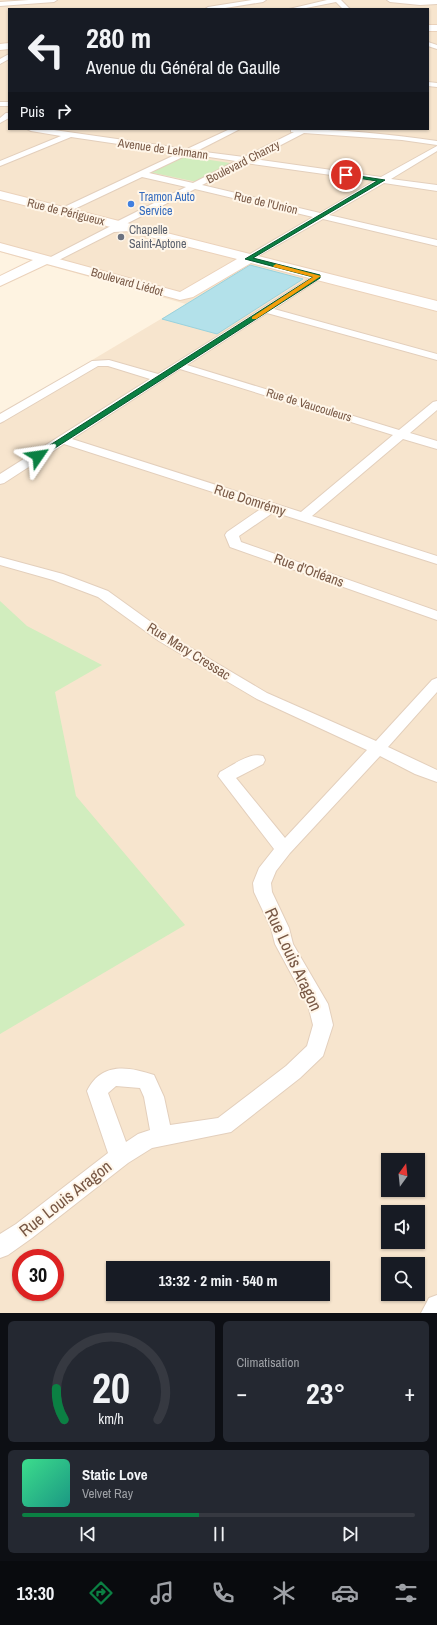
<!DOCTYPE html>
<html lang="fr">
<meta charset="utf-8">
<style>
:root{--surface:#171b24;--page:#242831;--text:#f1f3f6;--muted:#9ea1a6;--line:#363941;--accent:#0b8043}
body{margin:0;font-family:"Archivo Narrow",sans-serif;background:var(--page);color:var(--text);height:100vh;display:flex;flex-direction:column;font-size:15px;white-space:nowrap}
*{box-sizing:border-box;margin:0}
p{font-size:13px;color:var(--muted)}
.icon{flex:none;width:22px;height:22px;fill:none;stroke:currentColor;stroke-width:2;stroke-linecap:round;stroke-linejoin:round}
.map{position:relative;height:1313px;overflow:hidden}
.panel{display:flex;flex-direction:column;gap:8px;padding:8px;background:#0d0f14;flex:1}
.panel>*{flex:none}
.banner{position:absolute;left:8px;top:8px;width:421px;height:122px;border-radius:0px;box-shadow:0 1px 3px #0004;background:#171b24;color:var(--text);overflow:hidden}
.needle{width:26px;rotate:15deg}
.tools{position:absolute;left:381px;top:1153px;display:grid;gap:8px}
.tools a{display:grid;place-items:center;width:44px;height:44px;border-radius:0px;background:var(--surface);box-shadow:0 1px 3px #0004;font-size:20px}
.speed{position:absolute;left:12px;top:1249px;display:flex;gap:8px;font-size:20px;font-weight:700;text-align:center}
.speed>*{display:grid;place-content:center;width:52px;height:52px;border-radius:50%;background:var(--surface);box-shadow:0 1px 3px #0004;line-height:1}
.speed .limit{border:6px solid #d22;background:#fff;color:#111}
.pin{position:absolute;display:grid;place-items:center;width:34px;height:34px;color:#fff;margin:-17px;border:2px solid #fff;border-radius:50%;box-shadow:0 1px 4px #0007}
.me{position:absolute;width:44px;margin:-22px;rotate:58deg;stroke-linejoin:round;filter:drop-shadow(0 0 3px #0008)}
.turn{display:flex;align-items:center;gap:14px;height:84px;padding:0 12px;font-size:18px}
.turn .icon{width:52px;height:52px;stroke-width:2.5}
.turn b{display:block;font-size:28px;line-height:34px}
.then{display:flex;align-items:center;height:38px;padding:0 12px;background:#0003;gap:8px;font-size:15px}
.big{font-size:30px;font-weight:700;line-height:1.1}
.panel .widget{flex:1;display:flex;flex-direction:column;justify-content:center;gap:6px;min-width:0;padding:0 14px;border-radius:6px;background:var(--page)}
.panel .dial{align-items:center;gap:0}
.dial svg{height:104px;overflow:visible;fill:none;stroke:var(--line);stroke-width:7;stroke-linecap:round;text-anchor:middle}
.dial text{fill:var(--text);stroke:none}
.song{display:flex;align-items:center;gap:12px}
.cover{width:48px;height:48px;border-radius:6px;background:linear-gradient(135deg,hsl(150 70% 55%),hsl(170 70% 35%))}
.played{height:4px;border-radius:2px;background:linear-gradient(90deg,var(--accent) 45%,var(--line) 45%)}
.keys{display:flex;justify-content:space-around;direction:ltr}
.heat{display:flex;justify-content:space-between;align-items:center;font-size:22px;direction:ltr}
.panel .tiles{flex:1;display:grid;gap:8px;grid-template-columns:1fr 1fr}
.widget:last-child{grid-column:span 2}
.trip{position:absolute;left:106px;top:1261px;width:224px;height:40px;border-radius:0px;background:var(--surface);box-shadow:0 1px 3px #0004;font-weight:700;line-height:40px;text-align:center}
.dock{display:flex;height:64px;justify-content:space-around;align-items:center;background:#090b0e;color:var(--muted)}
.dock .icon{width:28px;height:28px}
.dock .current{color:var(--accent)}
.dock b{font-size:18px;color:var(--text)}
.map>svg:first-child{display:block}
</style>
<div class="map">
<svg width="437" height="1313" viewBox="0 0 437 1313">
<rect width="100%" height="100%" fill="#fef3e1"/>
<path fill="#f7e5ce" fill-rule="evenodd" d="M0,0H437V1313H0V415L186,304L0,252ZM9,9H428V129H9ZM388,1160H418V1190H388ZM388,1212H418V1242H388ZM21,1258H55V1292H21ZM388,1264H418V1294H388ZM113,1268H323V1294H113Z"/>
<path fill="#d1edbe" d="M184,156L230,163L232,165L197,182L149,172Z
M0,601L27,626L102,665L55,692L76,796L185,925L0,1034Z"/>
<path fill="#b3e1ea" stroke="#99d2dd" d="M250,265L303,279L217,334L162,319Z"/>
<g fill="none" stroke-linecap="round" stroke-linejoin="round">
<g stroke="#e3cfbc" stroke-width="2">
<path id="street" d="M29,0H57L54,2L0,6V2Z
M252,0H266L263,2L219,9H205L208,7Z
M327,0H341L350,9H343L336,2L301,9H289Z
M387,0H437V4L420,5L390,2Z
M428,42L437,45V49L428,46Z
M9,54V59L0,64V59Z
M428,82L437,83V87L428,86Z
M0,102H9V106H0Z
M6,113H9V118L0,123V118Z
M27,129H47L187,149L230,129H240L197,151L244,157L294,132H291V129C340,129 389,134 437,141V145L402,140L304,133L254,159L381,177L437,146V151L391,179L437,185V191L384,183L329,215L437,240V246L323,219L248,262L243,259L245,257L313,217L195,189L122,226L131,227L133,229L131,231L114,232L53,263H47L45,261L47,259L109,227L113,226L114,223L186,187L142,177L66,213H60L59,211L60,209L179,153L71,137L0,166V161L61,136L31,131ZM189,154L236,161L193,183L149,173ZM246,163L374,181L320,213L202,185Z
M318,273L323,276L321,278L274,309L437,354V360L267,313L187,365L399,430L433,402L437,401V410L410,433L437,441V449L403,439L312,516L437,556V564L274,512L239,536L241,542L437,611V620L230,547L225,535L227,532L262,508L64,444L4,483L0,484V474L150,379L108,366H98L4,421L0,423V414L92,361L109,360L158,374ZM180,369L393,435L301,512L72,439Z
M0,557L63,574L108,591L169,635L267,693L376,741L432,680L437,678V692L388,747L437,770V782L415,774L380,756L290,853L276,871L271,883L272,892L289,928L293,944L328,1004L333,1025L323,1056L300,1078L231,1132L152,1148L128,1163L32,1238L8,1255L0,1258V1234L16,1224L108,1153L87,1091C101,1062 128,1066 154,1075L164,1097L170,1125L218,1118L286,1066L307,1046L313,1025L308,1005L275,944L271,928L254,892L253,883L259,868L274,849L218,776L220,772C232,766 249,752 263,756L265,760L263,764L236,778L285,838L367,750L257,699L159,641L98,597L53,580L0,565ZM116,1086L140,1088L144,1097L150,1130L138,1134L126,1142L108,1093Z
M437,1295V1313H421L429,1298Z"/>
</g>
<g stroke="#ebd2bb" stroke-width="2">
<path id="secondary" d="M428,25H437V31H428Z
M9,43V49L0,50V44Z
M0,191L437,301V311L251,263L193,297L180,300L47,264L0,286V276L33,260L0,251V243L180,292L237,259L0,199Z"/>
</g>
<use href="#street" fill="#fff" fill-rule="evenodd"/>
<use href="#secondary" fill="#fff" fill-rule="evenodd"/>
</g>
<path fill="#0b8043" stroke="#07532c" d="M346,174L385,180L253,258L320,275V278L41,457H36V454L313,277L245,259L377,181L344,176V174Z"/>
<path fill="#f59e0b" d="M276,264L321,276L256,319H252V317L313,277L274,267L273,266Z"/>
<circle fill="#3f7fe0" stroke="#fff6e9" stroke-width="1.5" cx="131" cy="204" r="4"/>
<circle fill="#6b7280" stroke="#fff6e9" stroke-width="1.5" cx="121" cy="237" r="4"/>
<g text-anchor="middle" dominant-baseline="central" stroke-width="4" stroke-linejoin="round" paint-order="stroke">
<g font-size="12" fill="#785845" stroke="#fff6e9">
<text transform="translate(163 149) rotate(8)">Avenue de Lehmann</text>
<text transform="translate(243 162) rotate(-27)">Boulevard Chanzy</text>
<text transform="translate(266 203) rotate(13)">Rue de l'Union</text>
<text transform="translate(66 212) rotate(14)">Rue de Périgueux</text>
<text transform="translate(127 282) rotate(16)">Boulevard Liédot</text>
<text transform="translate(309 405) rotate(17)">Rue de Vaucouleurs</text>
</g>
<g font-size="12" fill="#366cbe" stroke="#fff6e9" text-anchor="start">
<text x="139" y="197">Tramon Auto<tspan x="139" dy="14">Service</tspan></text>
</g>
<g font-size="12" fill="#5b616d" stroke="#fff6e9" text-anchor="start">
<text x="129" y="230">Chapelle<tspan x="129" dy="14">Saint-Aptone</tspan></text>
</g>
<g font-size="14" fill="#785845" stroke="#fff6e9">
<text transform="translate(250 500) rotate(18)">Rue Domrémy</text>
<text transform="translate(309 570) rotate(20)">Rue d'Orléans</text>
<text transform="translate(189 651) rotate(32)">Rue Mary Cressac</text>
</g>
<g font-size="17" fill="#785845" stroke="#fff6e9">
<text transform="translate(294 959) rotate(65)">Rue Louis Aragon</text>
<text transform="translate(65 1198) rotate(-38)">Rue Louis Aragon</text>
</g>
</g>
</svg>
<div class="tools">
<a><svg class="needle" viewBox="-14 -14 28 28"><path d="M0-13l5 13h-10z" fill="#e53935"/><path d="M0 13l5-13h-10z" fill="#9ea1a6"/></svg></a>
<a><svg class="icon" aria-label="sound" viewBox="0 0 24 24"><path d="M4 9h4l5-4v14l-5-4H4zM17 9q2 3 0 6"/></svg></a>
<a><svg class="icon" aria-label="search" viewBox="0 0 24 24"><circle cx="10" cy="10" r="6"/><path d="M15 15l6 6"/></svg></a>
</div>
<div class="speed"><div class="limit">30</div></div>
<div class="pin" style="left:346px;top:175px;background:#d93025"><svg class="icon" aria-label="arrive" viewBox="0 0 24 24"><path d="M6 21V4h12l-3 4 3 4H6"/></svg></div>
<svg class="me" style="left:38px;top:456px" viewBox="-20 -20 40 40"><path d="M0-17L14 15 0 8-14 15z" fill="#0b8043" stroke="#fff" stroke-width="4"/></svg>
<div class="trip">13:32 · 2 min · 540 m</div>
<div class="banner">
<div class="turn"><svg class="icon" aria-label="left" viewBox="0 0 24 24"><path d="M17 20v-9H6M10 6l-5 5 5 5"/></svg><div><b>280 m</b>Avenue du Général de Gaulle</div></div>
<div class="then">Puis<svg class="icon" aria-label="right" viewBox="0 0 24 24"><path d="M7 20v-9h11M14 6l5 5-5 5"/></svg></div>
</div>
</div>
<section class="panel">
<div class="tiles">
<div class="widget dial"><svg viewBox="0 0 100 80">
<path d="M14 69A42 42 0 1 1 86 69"/>
<path d="M14 69A42 42 0 0 1 8 45" stroke="#0b8043"/>
<text x="50" y="56" font-size="32" font-weight="700">20</text>
<text x="50" y="72" font-size="11">km/h</text>
</svg></div>
<div class="widget"><p>Climatisation</p>
<div class="heat"><a>−</a><b class="big">23°</b><a>+</a></div>
</div>
<div class="widget">
<div class="song"><i class="cover"></i><div><b>Static Love</b><p>Velvet Ray</p></div></div>
<div class="played"></div>
<div class="keys"><svg class="icon" aria-label="previous" viewBox="0 0 24 24"><path d="M18 5L8 12l10 7zM5 5v14"/></svg><svg class="icon" aria-label="pause" viewBox="0 0 24 24"><path d="M8 5v14M16 5v14"/></svg><svg class="icon" aria-label="next" viewBox="0 0 24 24"><path d="M6 5l10 7-10 7zM19 5v14"/></svg></div>
</div>
</div>
</section>
<nav class="dock">
<b>13:30</b>
<svg class="icon current" aria-label="directions" viewBox="0 0 24 24"><path d="M12 3l9 9-9 9-9-9zM9 14v-3h6M13 9l2 2-2 2"/></svg>
<svg class="icon" aria-label="music" viewBox="0 0 24 24"><path d="M9 18V5l10-2v13"/><circle cx="6" cy="18" r="3"/><circle cx="16" cy="16" r="3"/></svg>
<svg class="icon" aria-label="phone" viewBox="0 0 24 24"><path d="M5 4h4l2 5-3 2q2 4 5 5l2-3 5 2v4C11 20 4 13 5 4z"/></svg>
<svg class="icon" aria-label="climate" viewBox="0 0 24 24"><path d="M12 3v18M4 7l16 10M4 17L20 7"/></svg>
<svg class="icon" aria-label="car" viewBox="0 0 24 24"><path d="M5 17H2v-5l4-1 3-4h7l3 4 3 1v5h-3M9 17h6M6 11h13"/><circle cx="7" cy="17" r="2"/><circle cx="17" cy="17" r="2"/></svg>
<svg class="icon" aria-label="filters" viewBox="0 0 24 24"><path d="M4 7h16M4 17h16"/><circle cx="9" cy="7" r="2"/><circle cx="15" cy="17" r="2"/></svg>
</nav>
